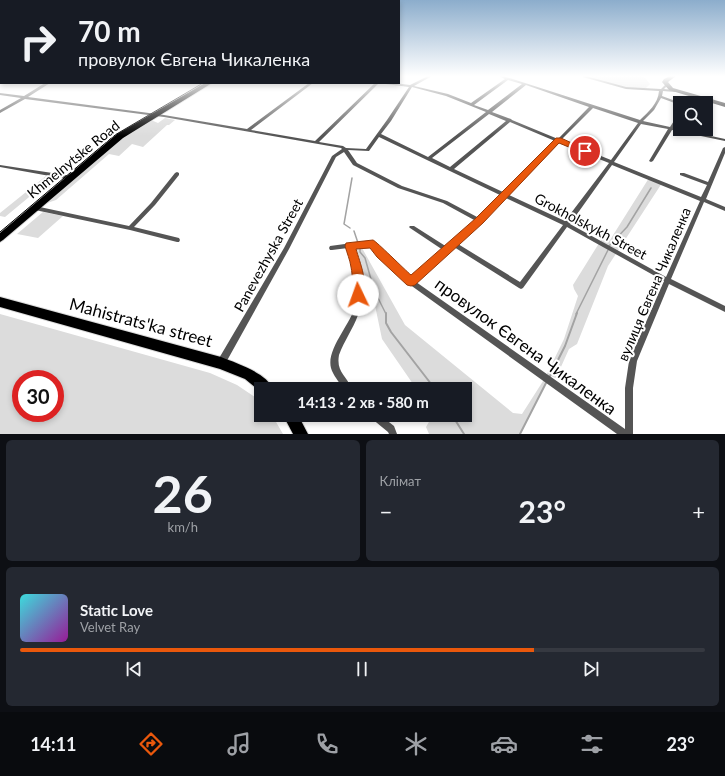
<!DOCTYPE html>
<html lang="uk">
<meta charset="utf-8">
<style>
:root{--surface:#171b24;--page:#242831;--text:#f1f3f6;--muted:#9ea1a6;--line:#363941;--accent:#ea580c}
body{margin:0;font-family:Lato,sans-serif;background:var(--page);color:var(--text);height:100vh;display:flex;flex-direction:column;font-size:15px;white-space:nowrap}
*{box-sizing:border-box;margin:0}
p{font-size:13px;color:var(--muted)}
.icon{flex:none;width:22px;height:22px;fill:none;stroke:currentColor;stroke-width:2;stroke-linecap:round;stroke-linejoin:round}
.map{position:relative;height:434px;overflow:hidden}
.details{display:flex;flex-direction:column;gap:6px;padding:6px;background:#0d0f14;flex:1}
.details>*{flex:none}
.banner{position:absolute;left:0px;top:0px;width:400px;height:84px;box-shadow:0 2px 6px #0003;background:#171b24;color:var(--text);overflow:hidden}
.tools{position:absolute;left:673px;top:96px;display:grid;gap:8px}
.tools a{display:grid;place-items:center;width:40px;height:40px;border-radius:0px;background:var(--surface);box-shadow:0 2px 6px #0003;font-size:20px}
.speed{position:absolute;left:12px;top:370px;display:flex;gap:8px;font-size:20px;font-weight:700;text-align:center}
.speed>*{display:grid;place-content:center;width:52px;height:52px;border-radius:50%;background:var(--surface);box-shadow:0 2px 6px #0003;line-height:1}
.speed .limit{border:6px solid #d22;background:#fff;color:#111}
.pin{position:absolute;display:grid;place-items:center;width:34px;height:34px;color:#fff;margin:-17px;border:2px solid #fff;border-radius:50%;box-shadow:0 1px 4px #0007}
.me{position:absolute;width:44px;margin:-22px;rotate:357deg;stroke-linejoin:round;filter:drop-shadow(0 0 3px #0008)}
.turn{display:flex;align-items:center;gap:14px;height:84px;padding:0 12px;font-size:18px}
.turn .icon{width:52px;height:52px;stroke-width:2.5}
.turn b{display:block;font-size:28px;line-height:34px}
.big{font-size:30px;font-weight:700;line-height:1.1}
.details .card{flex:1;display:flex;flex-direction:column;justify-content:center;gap:6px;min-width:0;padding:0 14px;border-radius:6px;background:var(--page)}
.details .dial{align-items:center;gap:0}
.dial b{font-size:52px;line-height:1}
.song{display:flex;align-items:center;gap:12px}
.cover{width:48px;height:48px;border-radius:6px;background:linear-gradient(135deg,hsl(180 70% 55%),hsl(300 70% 35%))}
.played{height:4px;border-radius:2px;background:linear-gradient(90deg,var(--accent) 75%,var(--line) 75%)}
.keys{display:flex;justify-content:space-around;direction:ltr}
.heat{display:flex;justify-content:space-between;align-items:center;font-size:22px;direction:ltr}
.details .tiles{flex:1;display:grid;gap:6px;grid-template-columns:1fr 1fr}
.card:last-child{grid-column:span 2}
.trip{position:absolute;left:254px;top:382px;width:218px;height:40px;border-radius:0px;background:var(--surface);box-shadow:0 2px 6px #0003;font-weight:700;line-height:40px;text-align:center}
.dock{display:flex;height:64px;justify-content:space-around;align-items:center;background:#090b0e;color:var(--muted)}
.dock .icon{width:28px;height:28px}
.dock .active{color:var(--accent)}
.dock b{font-size:18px;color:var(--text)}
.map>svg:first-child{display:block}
</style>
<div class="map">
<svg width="725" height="434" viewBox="0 0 725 434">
<rect width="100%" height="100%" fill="#fff"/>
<path fill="#dcdcdc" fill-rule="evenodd" d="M584,76H640L645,78L650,84L646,88C625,91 605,82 584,76Z
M165,118L175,120L169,125H167L143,147L132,144L119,156L109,154L56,200L47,203L122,138L151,120L158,123Z
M46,176L52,178L5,217L0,216V213Z
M649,178L662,183L608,266L577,344L569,349L556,378L550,376L546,383L520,434H429L426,427L433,415H465V389H431C425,384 419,388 413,384L382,339L372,291L366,283L356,251V248L360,246L362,248L405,325L513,413L522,414L545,378L564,339L578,296L574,289L573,285L601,240H610Z
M43,212L63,216L38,238L17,234Z
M0,314L210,373L237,385L258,399L261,402V415H272L283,434H0ZM21,379H55V413H21Z"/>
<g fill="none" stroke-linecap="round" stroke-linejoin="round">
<path stroke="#a3a3a3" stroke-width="1.5" d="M350,228L344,224L352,178
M354,231L358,243
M360,246V252L365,258L374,290L386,314
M609,246L627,227L651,188
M576,314L608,250"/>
<path stroke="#a3a3a3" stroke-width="2" d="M386,313V323L391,332L435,389
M550,376L565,346L577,313
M452,415L464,434
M520,434L546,383"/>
<g stroke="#dbdbdb" stroke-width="2">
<path id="primary" d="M205,83H212L123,138L3,240L0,242V233L117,134Z
M0,297L221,357C236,363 267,373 273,389H261V392L245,379L220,369L0,307Z
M283,415H298L308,434H293Z"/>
</g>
<path fill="#555" fill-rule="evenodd" d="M428,76H432L414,86L448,94L471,103L505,79L499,76H503L640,120C648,112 658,104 659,91L626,89L583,77V76H586L626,87L661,89L666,84L668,85L664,89L675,90L677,91L675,92L663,91L662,96L681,103H680V105L661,98L654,110L643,121L670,127L679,113H680V117L674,128L725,139V141L672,130L653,161L651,162L649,161L668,129L641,124L614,162L701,197L707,185L680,175V173H684L708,182L723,148L725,147V153L706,199L725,207V211L704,202L671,279L725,306V312L669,284L637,361L633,388V434H617L409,284L378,256L371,246L367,245L353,247C360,268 368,293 358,315C353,329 344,341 339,355C336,372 346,375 352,389H344C339,382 333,375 331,368C326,349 351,324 355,306C359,286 353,266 348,248L332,250H330L329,248L330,246L367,241L375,242L382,252L411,278L443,250L410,228L409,227L410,226H414L447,247L476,221L443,203L398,188L353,165L344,152L336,157L289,249L224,366L221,367L218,366L217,363L218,360L284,248L332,156L342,149L341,148L164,117L25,99L0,113V110L21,98L0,95V93L24,96L45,83H50L28,97L164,115L247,129L309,83H313L251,130L315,141L375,83H379L319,142L343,146L346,148L366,149L387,120L409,87L386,84L384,83H395L410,85ZM508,80L522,84L488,110L474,105ZM526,85L589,107L558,139L512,120L511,119L492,112ZM412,87L446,96L486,112L428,157L381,134L391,121ZM593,108L638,123L611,160L561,140ZM489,114L506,121L450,167L432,158ZM510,122L555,141L505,193L454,169ZM379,137L502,196L479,218L447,201L402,186L357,163L348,150L369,151ZM559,143L609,163L565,221L509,195ZM612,165L700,201L666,277L570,224ZM506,198L563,225L520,282L458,244L482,222ZM567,227L664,281L629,361L625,388V429L416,282L454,247L519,288L521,289L523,288Z
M0,165L72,176L74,178L72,180L0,167Z
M177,172L179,173V175L155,205L134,227L179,238L180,240L179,242H177L130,230L35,210L32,208L35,206L129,226L151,203L175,173Z
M370,415H380L394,426L397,434H389L388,432L371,418Z"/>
<path fill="#222" fill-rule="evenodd" d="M670,76H676L668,82L673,88L725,103V107L669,90L662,82L664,79Z"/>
<use href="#primary" fill="#000" fill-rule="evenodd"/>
<path stroke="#000" stroke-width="1" d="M0,232L115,135L203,83"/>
</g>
<linearGradient id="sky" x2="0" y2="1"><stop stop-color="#8cadcc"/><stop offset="0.56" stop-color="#fff"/><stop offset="1" stop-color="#fff" stop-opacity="0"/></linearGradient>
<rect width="725" height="136" fill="url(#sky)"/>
<path fill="#ea580c" stroke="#983908" d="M556,138H561L589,151L588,153H583L559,143L483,223L415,285L411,286L407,285L377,257L370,248L356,249C360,263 369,284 362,298L358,300L355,298C352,293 353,275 351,267C350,260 347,253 345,246L346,243L373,240C376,241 405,270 411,275L476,218Z"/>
<g text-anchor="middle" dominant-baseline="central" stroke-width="4" stroke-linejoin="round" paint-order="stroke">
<g font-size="14" fill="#000" stroke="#fff">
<text transform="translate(73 159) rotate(-39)">Khmelnytske Road</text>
<text transform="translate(591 226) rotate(28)">Grokholskykh Street</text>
<text transform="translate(268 255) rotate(-61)">Panevezhyska Street</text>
<text transform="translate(654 284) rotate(-67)">вулиця Євгена Чикаленка</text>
</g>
<g font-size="17" fill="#000" stroke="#fff">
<text transform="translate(141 322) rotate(15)">Mahistrats'ka street</text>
<text transform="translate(526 346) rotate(36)">провулок Євгена Чикаленка</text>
</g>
</g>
</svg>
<div class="tools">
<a><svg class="icon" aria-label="search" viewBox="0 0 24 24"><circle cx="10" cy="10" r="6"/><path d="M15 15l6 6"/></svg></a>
</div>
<div class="speed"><div class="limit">30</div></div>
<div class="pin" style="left:585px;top:151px;background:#d93025"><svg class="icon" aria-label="arrive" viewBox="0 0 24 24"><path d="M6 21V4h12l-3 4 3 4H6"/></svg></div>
<svg class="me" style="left:358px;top:295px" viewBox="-20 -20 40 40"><circle r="19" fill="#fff"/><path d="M0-13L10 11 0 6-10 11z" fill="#ea580c"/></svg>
<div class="trip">14:13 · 2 хв · 580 m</div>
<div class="banner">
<div class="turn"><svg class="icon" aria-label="right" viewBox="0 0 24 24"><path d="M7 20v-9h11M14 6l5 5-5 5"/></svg><div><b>70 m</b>провулок Євгена Чикаленка</div></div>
</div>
</div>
<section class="details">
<div class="tiles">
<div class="card dial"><b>26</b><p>km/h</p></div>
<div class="card"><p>Клімат</p>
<div class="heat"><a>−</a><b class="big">23°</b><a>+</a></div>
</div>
<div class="card">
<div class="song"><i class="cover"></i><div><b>Static Love</b><p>Velvet Ray</p></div></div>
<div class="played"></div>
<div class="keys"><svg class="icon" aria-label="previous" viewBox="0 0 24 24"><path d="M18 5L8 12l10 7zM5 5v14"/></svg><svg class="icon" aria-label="pause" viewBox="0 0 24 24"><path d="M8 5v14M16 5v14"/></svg><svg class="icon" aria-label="next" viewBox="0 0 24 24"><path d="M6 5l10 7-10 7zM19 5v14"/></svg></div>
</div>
</div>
</section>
<nav class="dock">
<b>14:11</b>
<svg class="icon active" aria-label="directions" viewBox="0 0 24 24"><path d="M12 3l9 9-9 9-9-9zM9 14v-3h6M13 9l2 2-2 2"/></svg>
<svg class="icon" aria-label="music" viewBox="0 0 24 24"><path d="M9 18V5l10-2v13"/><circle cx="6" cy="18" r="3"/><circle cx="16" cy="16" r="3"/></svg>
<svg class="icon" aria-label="phone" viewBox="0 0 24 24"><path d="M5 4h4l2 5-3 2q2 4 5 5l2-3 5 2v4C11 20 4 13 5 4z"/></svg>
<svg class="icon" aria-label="climate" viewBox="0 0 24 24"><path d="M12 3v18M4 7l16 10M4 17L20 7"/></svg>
<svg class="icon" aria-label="car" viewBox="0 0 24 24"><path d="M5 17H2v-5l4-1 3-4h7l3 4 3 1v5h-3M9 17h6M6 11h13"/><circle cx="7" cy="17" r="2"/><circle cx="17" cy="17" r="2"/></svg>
<svg class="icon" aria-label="filters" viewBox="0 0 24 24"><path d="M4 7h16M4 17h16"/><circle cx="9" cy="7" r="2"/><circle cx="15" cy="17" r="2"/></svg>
<b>23°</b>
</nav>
